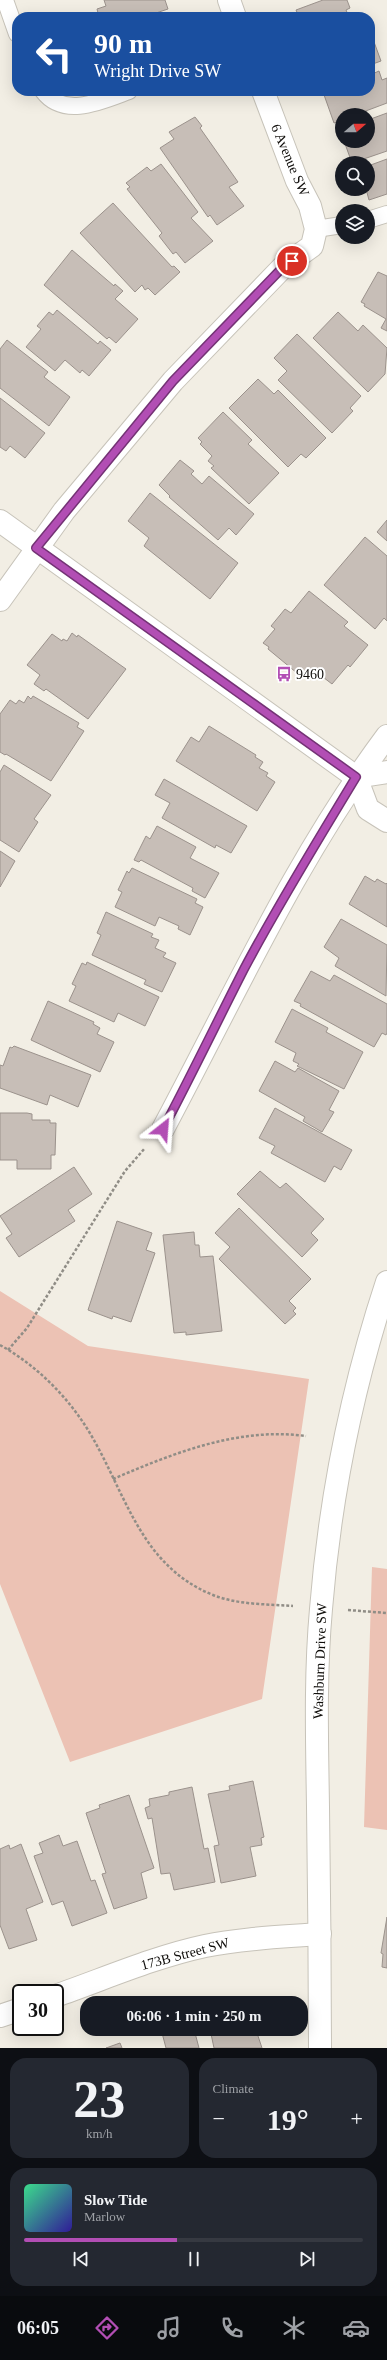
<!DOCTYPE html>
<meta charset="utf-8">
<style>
:root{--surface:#171b24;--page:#242831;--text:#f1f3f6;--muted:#9ea1a6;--line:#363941;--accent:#b24eb4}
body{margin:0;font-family:Georgia,serif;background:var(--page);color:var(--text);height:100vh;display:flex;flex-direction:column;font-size:15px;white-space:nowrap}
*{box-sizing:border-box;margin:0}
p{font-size:13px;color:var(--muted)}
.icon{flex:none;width:22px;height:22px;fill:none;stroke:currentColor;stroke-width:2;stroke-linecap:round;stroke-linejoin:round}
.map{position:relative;height:2048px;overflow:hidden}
.details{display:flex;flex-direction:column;gap:10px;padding:10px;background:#0d0f14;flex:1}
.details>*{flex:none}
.banner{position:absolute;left:12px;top:12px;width:363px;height:84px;border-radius:16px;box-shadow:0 4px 16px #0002;background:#1a4fa0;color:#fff;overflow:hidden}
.needle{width:26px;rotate:70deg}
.fabs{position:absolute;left:335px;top:108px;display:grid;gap:8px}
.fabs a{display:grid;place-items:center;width:40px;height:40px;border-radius:50%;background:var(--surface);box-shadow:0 4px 16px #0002;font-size:20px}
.speed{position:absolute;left:12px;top:1984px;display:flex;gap:8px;font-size:20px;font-weight:700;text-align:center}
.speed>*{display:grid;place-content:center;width:52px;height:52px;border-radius:50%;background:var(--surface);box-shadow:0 4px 16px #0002;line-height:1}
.speed .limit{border:2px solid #111;border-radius:6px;background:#fff;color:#111}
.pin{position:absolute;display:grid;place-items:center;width:34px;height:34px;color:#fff;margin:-17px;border:2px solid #fff;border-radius:50%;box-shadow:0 1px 4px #0007}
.me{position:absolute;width:44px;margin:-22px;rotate:28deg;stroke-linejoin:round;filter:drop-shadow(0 0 3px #0008)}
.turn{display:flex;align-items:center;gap:14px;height:84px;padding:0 16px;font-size:18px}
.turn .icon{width:52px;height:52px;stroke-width:2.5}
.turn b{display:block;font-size:28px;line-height:34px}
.big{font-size:30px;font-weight:700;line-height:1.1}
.details .card{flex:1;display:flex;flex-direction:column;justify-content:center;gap:6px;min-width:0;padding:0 14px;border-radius:16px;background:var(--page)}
.details .dial{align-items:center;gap:0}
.dial b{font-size:52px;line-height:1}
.song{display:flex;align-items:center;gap:12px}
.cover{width:48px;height:48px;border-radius:6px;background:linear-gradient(135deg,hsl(150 70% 55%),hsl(250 70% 35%))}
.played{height:4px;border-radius:2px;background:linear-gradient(90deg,var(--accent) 45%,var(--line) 45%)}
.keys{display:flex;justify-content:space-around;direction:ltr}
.heat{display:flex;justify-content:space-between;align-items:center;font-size:22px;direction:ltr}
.details .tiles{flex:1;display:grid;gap:10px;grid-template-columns:1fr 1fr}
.card:last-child{grid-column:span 2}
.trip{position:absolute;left:80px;top:1996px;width:228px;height:40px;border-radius:16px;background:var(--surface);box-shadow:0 4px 16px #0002;font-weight:700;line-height:40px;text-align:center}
.tab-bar{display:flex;height:64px;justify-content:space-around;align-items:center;background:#090b0e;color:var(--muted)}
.tab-bar .icon{width:28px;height:28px}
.tab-bar .on{color:var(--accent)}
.tab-bar b{font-size:18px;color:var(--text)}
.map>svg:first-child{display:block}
</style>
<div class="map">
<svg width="387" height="2048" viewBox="0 0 387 2048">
<rect width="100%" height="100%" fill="#f2eee4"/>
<path fill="#ecc2b4" d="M0,1291L88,1346L309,1379L262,1699L70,1762L0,1584Z
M372,1567L387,1569V1830L364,1827Z"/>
<path fill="#c7beb7" stroke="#9b928c" d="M104,0H165L168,9L144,17H99L97,9L106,6Z
M323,0H347L350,8L346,10L349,17H299L296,10Z
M370,31L381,61L370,65Z
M379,71L382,80L387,78V103L355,115H342V120L334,123L323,92L370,91V75Z
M387,113V151L352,163L344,141H368V120Z
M195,117L202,126L200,128L238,182L229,187L244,206L217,225L210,215L208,217L160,148L174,139L169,132Z
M387,159V194L369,200L366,189H368V166Z
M161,164L198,212L191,218L213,241L185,263L176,252L173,254L159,236L162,233L127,189L130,187L126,183L147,167L151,171Z
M113,203L172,267L174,266L180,272L155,295L148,288L145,290L142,285L135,292L80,233Z
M72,250L114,286L115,284L123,291L115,299L138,319L116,343L109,337L107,339L44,285Z
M378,272L387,276V331L381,328L386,319L364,306L365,304L361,302Z
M57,310L98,344L100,341L111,350L89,376L82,370L80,373L65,360L55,371L26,347L41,329L37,326L49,312L53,315Z
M338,312L358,331L363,325L387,348L385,374L368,392L313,338Z
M297,334L361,396L350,408L353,411L332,433L278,380L287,371L274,358Z
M7,340L48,372L44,377L70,397L49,426L0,388V349Z
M258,379L274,394L278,390L326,438L306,458L301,454L288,467L229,408Z
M0,398L45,433L25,458L10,446L6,451L0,447Z
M223,412L252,440L248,444L279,473L249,504L211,468L214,466L208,461L212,456L200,444L202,442L198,438Z
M180,460L194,471L191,474L202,484L209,476L254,514L236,535L229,528L218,540L169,497L170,496L159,485Z
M150,493L238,563L210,599L144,546L149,538L128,521Z
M387,520V541L377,532Z
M365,537L387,556V621L384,618L375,629L324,585Z
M309,591L348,622L344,626L368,645L350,667L348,665L332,684L319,674L316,677L308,671L303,678L268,649L269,647L263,643L275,629L271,626L285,609L291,613Z
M72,633L77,637L78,635L126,669L88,719L46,689L44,691L34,684L40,675L27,665L52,634L62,641L63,639L67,641Z
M28,696L31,699L33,696L79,723L77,727L84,731L51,781L6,754L5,755L0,752V714L10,700L16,704L19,700L24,703Z
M209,726L256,755L255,757L263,762L259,768L268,773L266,776L275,782L257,811L176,761L191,737L199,742Z
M4,765L51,795L34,819L38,822L19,852L0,840V772Z
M164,779L247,826L231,853L216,845L215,848L162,818L170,803L155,795Z
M157,826L196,847L190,858L219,873L205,898L192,891L193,888L141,860L139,862L134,860L146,836L150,839Z
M0,851L15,861L0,887Z
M132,868L197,899L195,903L203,907L190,935L178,929L179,926L159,917L155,926L115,907L122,892L118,890L127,871L129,873Z
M365,876L375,882L377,879L386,884L387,883V927L349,904Z
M106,912L153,934L151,937L159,940L155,948L166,953L163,957L176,963L162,992L144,984L146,980L92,955L101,935L97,933Z
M341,919L387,945L386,996L335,966L339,958L324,947Z
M87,962L159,997L145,1026L118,1013L114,1022L69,1001L76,986L72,984L82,963L86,965Z
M311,971L330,981L334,975L387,1004V1033L386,1035L382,1033L374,1047L300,1006L301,1004L294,1001Z
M48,1001L94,1022L93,1024L100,1028L97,1034L114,1042L100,1072L31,1040Z
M292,1009L328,1028L326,1032L363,1052L344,1089L297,1066L299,1064L293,1061L296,1053L275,1042Z
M14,1046L91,1075L78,1107L50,1095L47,1105L0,1088V1065L3,1066L10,1047L12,1048Z
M275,1061L295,1072L298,1068L339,1091L329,1110L334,1112L322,1132L303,1121L305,1117L259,1091Z
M275,1108L352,1150L341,1170L334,1166L325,1182L271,1153L275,1146L259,1138Z
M0,1113H27L32,1114V1120H50V1123H56L55,1155H51V1169H17V1160H0Z
M74,1167L92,1194L68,1210L75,1221L19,1257L6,1238L12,1234L0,1216Z
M260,1171L280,1188L286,1183L324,1219L311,1233L318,1240L302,1257L237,1194Z
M239,1208L311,1279L289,1301L296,1308L293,1311L296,1314L285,1324L219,1259L230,1247L215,1233Z
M117,1221L152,1233L146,1250L155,1253L131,1322L113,1316L112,1319L88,1310Z
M194,1232L195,1245H199L200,1257L213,1256L222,1331L186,1335V1332L174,1333L163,1235Z
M253,1781L264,1837L261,1838L262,1845L250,1847L256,1876L221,1883L214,1846L219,1845L208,1794L230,1790L229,1786Z
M192,1787L204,1849L208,1848L215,1882L174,1890L170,1873L161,1874L152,1818L148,1819L145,1808L150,1806L149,1799L169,1795V1792Z
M129,1795L154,1868L141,1873L147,1898L114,1909L102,1874L106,1873L86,1813L100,1808L99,1805Z
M59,1835L63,1846L77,1841L91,1881L95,1880L107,1913L72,1926L63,1901L52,1905L34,1856L43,1853L39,1843Z
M21,1844L43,1902L26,1909L37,1940L9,1949L0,1925V1849L9,1845L10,1849Z
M387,1917V1968L382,1967L383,1954L381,1953Z
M161,2029H194L199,2048H166Z
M210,2029H246L247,2032L256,2030L262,2048H214Z
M120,2043L122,2048H106Z"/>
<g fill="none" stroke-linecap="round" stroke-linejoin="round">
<g stroke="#c7c3b9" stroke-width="18">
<path id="service" d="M5,0L17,34
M43,91C64,119 102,101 129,91
M368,220L387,214
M316,229L342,225"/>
</g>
<g stroke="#c7c3b9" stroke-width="24">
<path id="minor" d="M229,0L235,17
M0,600L64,511L173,381L284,266L312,246L316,229L310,206L297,181L263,91
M163,1129C234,996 296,858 387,736
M55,1996C104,1979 154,1957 205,1946C243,1938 282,1937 320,1934
M0,2016L21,2009"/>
</g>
<g stroke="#c7c3b9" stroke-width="24">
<path id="tertiary" d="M0,521L356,777L368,809L387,821
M356,777L387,772
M320,2048C320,1968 319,1887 318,1807C317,1741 315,1675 321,1609C330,1497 352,1388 387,1282"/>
</g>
<path stroke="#908d86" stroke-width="2.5" stroke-dasharray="3 2" stroke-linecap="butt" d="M0,1345C36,1365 67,1396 88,1430C126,1492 139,1565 213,1595C238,1605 267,1604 293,1606
M8,1350L27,1328L125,1171L145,1148
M113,1479C174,1453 238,1427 306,1436
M348,1610L387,1613"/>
<use href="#service" stroke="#fff" stroke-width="16"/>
<use href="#minor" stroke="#fff" stroke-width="22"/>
<use href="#tertiary" stroke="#fff" stroke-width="22"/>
</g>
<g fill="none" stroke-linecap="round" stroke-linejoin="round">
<g stroke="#743375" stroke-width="10">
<path id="route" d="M163,1129C191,1076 217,1022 244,969C279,903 318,840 356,777L36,548L173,381L284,266L292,261"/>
</g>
<use href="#route" stroke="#b24eb4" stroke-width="7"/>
</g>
<defs>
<g id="bus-bare" transform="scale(1.2)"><path d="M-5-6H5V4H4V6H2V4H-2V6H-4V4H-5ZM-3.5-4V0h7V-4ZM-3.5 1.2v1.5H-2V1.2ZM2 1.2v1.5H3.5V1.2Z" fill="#b24eb4" stroke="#fff" stroke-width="2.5" paint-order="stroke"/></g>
</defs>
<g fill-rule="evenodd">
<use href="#bus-bare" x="284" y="674"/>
</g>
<g text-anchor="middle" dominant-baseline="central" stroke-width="4" stroke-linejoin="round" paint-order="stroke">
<g font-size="14" fill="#100e0b" stroke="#fff">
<text transform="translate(290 160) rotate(67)">6 Avenue SW</text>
<text transform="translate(320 1661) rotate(-88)">Washburn Drive SW</text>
<text transform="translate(185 1954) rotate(-15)">173B Street SW</text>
</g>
<g font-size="14" fill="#100e0b" stroke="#fff" text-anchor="start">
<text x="296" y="674">9460</text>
</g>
</g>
</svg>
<div class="fabs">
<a><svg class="needle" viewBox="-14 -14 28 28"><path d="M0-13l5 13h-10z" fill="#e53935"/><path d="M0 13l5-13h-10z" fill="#9ea1a6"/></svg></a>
<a><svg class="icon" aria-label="search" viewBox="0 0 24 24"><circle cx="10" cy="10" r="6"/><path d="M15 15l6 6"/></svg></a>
<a><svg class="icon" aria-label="layers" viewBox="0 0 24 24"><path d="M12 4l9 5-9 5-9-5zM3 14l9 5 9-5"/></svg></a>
</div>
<div class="speed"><div class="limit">30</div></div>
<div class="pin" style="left:292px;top:261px;background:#d93025"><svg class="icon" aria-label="arrive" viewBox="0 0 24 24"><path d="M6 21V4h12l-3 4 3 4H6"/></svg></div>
<svg class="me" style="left:163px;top:1129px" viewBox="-20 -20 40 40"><path d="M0-17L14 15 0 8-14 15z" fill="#b24eb4" stroke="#fff" stroke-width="4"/></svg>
<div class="trip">06:06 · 1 min · 250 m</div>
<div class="banner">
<div class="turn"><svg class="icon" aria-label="left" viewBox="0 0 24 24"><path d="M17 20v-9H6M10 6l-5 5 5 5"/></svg><div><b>90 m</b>Wright Drive SW</div></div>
</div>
</div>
<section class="details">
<div class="tiles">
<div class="card dial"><b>23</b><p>km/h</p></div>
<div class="card"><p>Climate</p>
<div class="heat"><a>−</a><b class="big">19°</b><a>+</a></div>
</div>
<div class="card">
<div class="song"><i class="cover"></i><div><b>Slow Tide</b><p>Marlow</p></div></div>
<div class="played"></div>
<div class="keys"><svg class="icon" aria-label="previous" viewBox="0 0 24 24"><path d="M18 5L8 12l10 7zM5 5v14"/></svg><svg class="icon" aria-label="pause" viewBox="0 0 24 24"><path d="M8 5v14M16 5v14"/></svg><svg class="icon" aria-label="next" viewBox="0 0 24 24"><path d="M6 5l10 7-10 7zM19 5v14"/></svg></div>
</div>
</div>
</section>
<nav class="tab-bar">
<b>06:05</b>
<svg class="icon on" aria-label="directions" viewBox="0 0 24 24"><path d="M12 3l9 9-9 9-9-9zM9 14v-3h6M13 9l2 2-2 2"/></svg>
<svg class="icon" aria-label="music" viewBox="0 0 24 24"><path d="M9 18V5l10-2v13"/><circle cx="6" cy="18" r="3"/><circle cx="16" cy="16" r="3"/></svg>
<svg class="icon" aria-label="phone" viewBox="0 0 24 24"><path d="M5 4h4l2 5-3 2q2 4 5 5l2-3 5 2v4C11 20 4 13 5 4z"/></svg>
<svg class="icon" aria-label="climate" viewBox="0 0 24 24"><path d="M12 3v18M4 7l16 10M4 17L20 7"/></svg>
<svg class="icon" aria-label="car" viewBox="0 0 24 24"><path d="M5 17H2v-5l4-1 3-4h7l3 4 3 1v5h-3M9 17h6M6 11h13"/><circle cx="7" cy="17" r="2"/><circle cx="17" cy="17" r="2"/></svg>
</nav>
